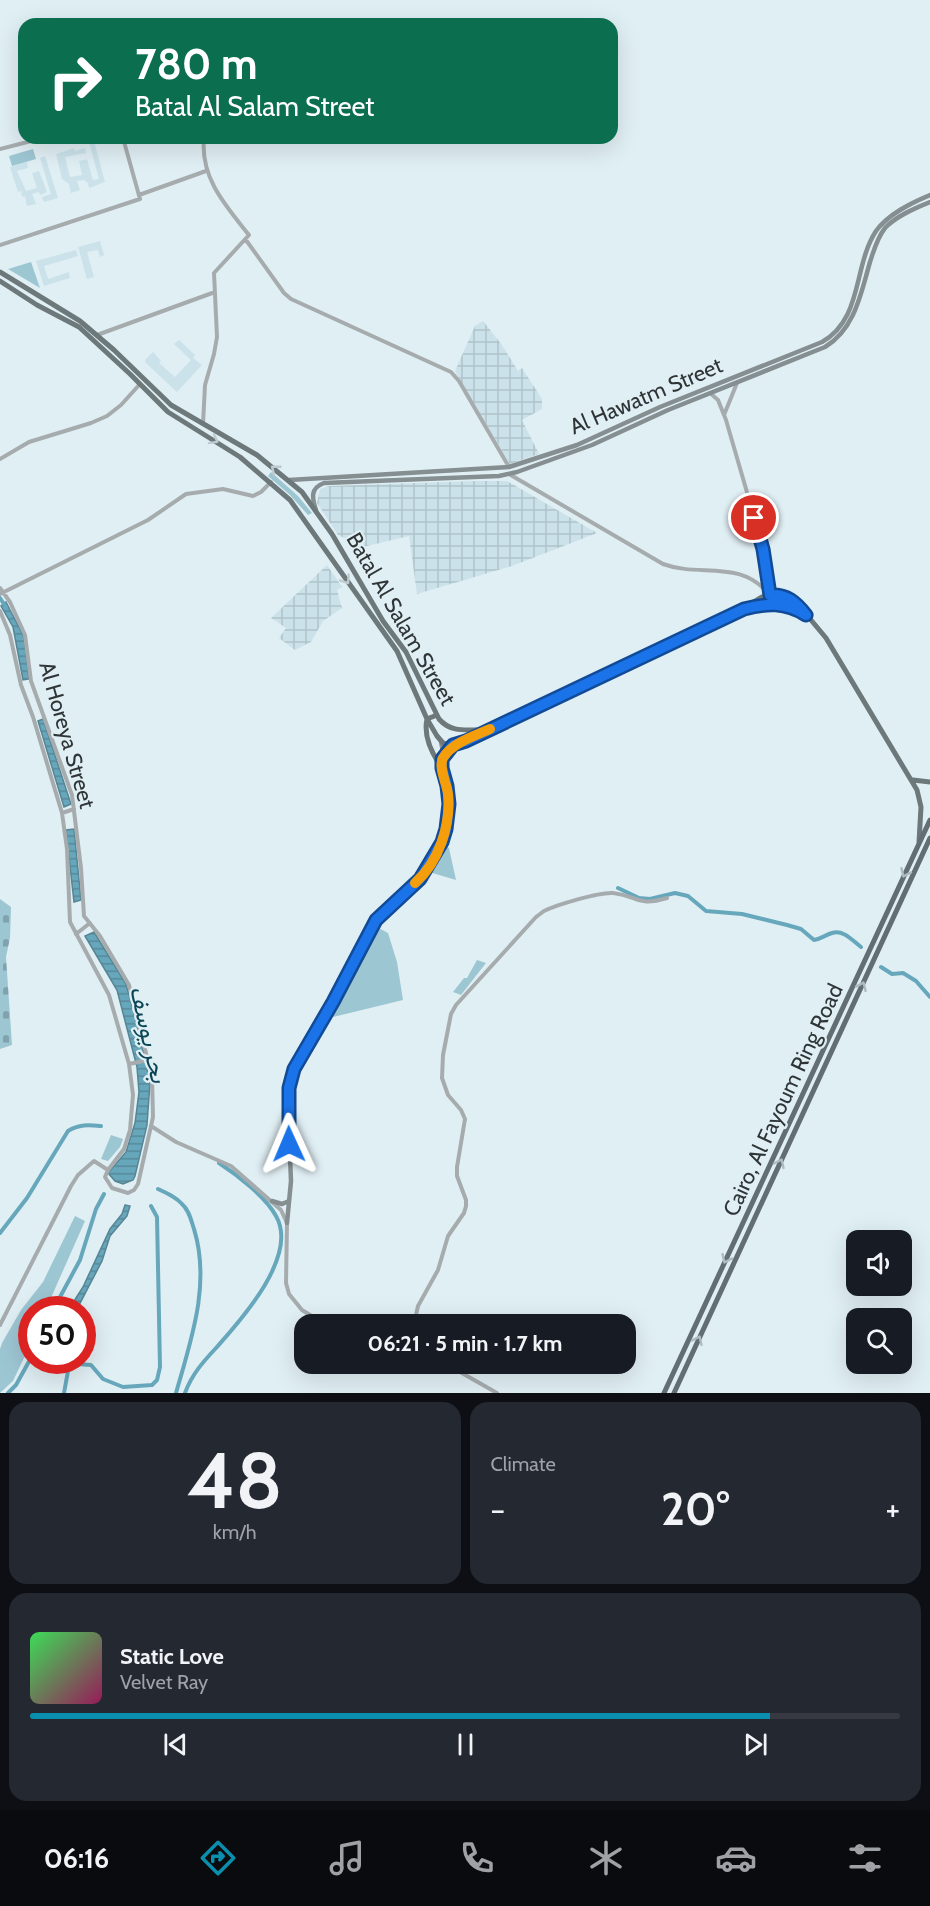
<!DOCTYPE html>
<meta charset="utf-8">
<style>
:root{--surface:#171b24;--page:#242831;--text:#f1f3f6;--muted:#9ea1a6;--line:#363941;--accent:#0a8ead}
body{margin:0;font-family:Cabin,Vazirmatn,sans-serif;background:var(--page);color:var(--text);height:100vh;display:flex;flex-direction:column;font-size:22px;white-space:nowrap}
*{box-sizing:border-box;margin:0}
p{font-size:20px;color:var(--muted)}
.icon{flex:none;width:33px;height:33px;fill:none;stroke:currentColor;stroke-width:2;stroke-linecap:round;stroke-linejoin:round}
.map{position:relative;height:1393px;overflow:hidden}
.panel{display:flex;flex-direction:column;gap:9px;padding:9px;background:#0d0f14;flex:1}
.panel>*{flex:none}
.top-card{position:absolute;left:18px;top:18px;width:600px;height:126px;border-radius:18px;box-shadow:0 6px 24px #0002;background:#0b6e4f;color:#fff;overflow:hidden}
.buttons{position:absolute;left:846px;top:1230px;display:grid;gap:12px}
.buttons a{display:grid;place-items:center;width:66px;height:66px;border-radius:12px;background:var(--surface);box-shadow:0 6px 24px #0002;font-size:30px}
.speed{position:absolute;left:18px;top:1296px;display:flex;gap:12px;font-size:30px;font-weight:700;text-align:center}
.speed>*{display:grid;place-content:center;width:78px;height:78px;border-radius:50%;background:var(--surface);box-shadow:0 6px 24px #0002;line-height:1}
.speed .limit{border:9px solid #d22;background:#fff;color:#111}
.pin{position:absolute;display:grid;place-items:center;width:51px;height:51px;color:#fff;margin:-26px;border:3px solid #fff;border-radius:50%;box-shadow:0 2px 6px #0007}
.me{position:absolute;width:66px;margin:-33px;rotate:359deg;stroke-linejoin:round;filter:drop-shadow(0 0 4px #0008)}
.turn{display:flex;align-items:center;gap:21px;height:126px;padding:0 18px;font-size:27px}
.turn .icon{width:78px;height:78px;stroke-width:2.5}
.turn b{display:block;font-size:42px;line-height:51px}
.big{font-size:45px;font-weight:700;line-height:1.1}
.panel .tile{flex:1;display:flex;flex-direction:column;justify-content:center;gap:9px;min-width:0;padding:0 21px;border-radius:18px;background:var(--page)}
.panel .dial{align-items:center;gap:0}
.dial b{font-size:78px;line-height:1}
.song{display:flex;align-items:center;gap:18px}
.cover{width:72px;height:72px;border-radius:9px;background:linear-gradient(135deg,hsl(130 70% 55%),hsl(330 70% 35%))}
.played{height:6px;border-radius:3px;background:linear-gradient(90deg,var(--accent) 85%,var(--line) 85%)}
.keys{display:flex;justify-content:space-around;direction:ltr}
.heat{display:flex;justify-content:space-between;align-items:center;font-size:33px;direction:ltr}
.panel .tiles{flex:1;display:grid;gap:9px;grid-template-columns:1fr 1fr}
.tile:last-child{grid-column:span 2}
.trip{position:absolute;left:294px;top:1314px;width:342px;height:60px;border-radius:18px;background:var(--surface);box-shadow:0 6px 24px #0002;font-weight:700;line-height:60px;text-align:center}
.menu{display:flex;height:96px;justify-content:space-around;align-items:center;background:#090b0e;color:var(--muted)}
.menu .icon{width:42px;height:42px}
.menu .selected{color:var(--accent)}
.menu b{font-size:27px;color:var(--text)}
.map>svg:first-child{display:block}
</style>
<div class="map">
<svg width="930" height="1393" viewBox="0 0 930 1393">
<defs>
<pattern id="industrial-grid" width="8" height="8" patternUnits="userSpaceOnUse" patternTransform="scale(1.5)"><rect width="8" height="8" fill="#cbe2ea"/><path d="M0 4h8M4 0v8" fill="none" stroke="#afc2c9"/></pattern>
<pattern id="cemetery-stones" width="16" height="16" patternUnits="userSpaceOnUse" patternTransform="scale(1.5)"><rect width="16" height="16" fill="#9dc6d3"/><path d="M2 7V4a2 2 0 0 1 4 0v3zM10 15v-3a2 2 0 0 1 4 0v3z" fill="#80a2ac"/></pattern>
<pattern id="water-rules" width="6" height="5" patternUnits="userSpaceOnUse" patternTransform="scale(1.5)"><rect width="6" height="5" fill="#67a7bc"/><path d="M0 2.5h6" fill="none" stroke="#55899a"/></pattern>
</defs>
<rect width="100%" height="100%" fill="#e0eff4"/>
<path fill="#cbe2ea" d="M94,141L105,182L89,188L88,183L84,180L77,181L80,190L71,193L69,184L62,179L56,154L74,148L75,151L85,148L86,153L65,157L70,177L82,175L79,161L87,159L93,180L99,179L89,142Z
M45,156L58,198L44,202L42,197L51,194L40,158Z
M27,162L28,168L17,171L26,191L37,188L32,173L39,171L47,192L40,195L39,192L32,194L36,204L27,206L25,196L22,197L21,191L18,192L10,167Z
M100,241L104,255L100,257L98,250L87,252L94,277L87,279L78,247Z
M76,250L78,256L44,266L48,279L69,272L70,278L44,286L36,261Z
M179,340L195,355L193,358L202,365L177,392L146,363L145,360L153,352L161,361L159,363L175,377L191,360L174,344Z"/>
<path fill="url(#industrial-grid)" d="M483,321L502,345L518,371L522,368L542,399V409L522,420L539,454L510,464L455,371L475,326Z
M477,481H507L597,533L512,566L417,594L409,536L363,547L338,535L317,503L320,489L329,486Z
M327,565L342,587L337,590L342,608L323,621L311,642L295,650L279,638L286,628L271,618Z"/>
<path fill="#9dc6d3" d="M33,149L36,159L12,166L9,156Z
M31,262L40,288L8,269Z
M271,472L298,496L312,513L308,515L290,495L268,476Z
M445,846L449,848L456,880L429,872L442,847Z
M375,926L388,933L397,962L403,1000L329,1018Z
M477,960L486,963L461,995L453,992L464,978H467Z
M111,1135L123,1139L120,1147L108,1161L101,1159Z
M75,1216L85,1221L46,1309L32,1310L31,1343L13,1381L0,1393V1349L2,1343L21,1310L43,1282Z"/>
<path fill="url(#cemetery-stones)" d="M0,899L11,907L10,938L6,957L12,1045L0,1049Z"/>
<path fill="url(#water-rules)" stroke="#568594" stroke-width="1.5" d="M6,602L24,637L29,679L23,680L13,627L1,606Z
M43,719L71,804L64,807L38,721Z
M74,829L81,900L74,902L66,830Z
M94,932L126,984L139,1031L150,1082L147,1125L135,1176L133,1180L123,1184L115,1181L108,1173L126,1152L135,1123L139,1092L137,1067L117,990L85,936Z
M125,1205L130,1206L127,1216L110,1236L102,1261L77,1309H69L83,1287L110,1229L122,1214Z"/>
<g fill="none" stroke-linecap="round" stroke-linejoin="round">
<path stroke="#67a7bc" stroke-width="4" d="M0,598L6,607
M618,888L639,898L650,899L675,893L688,896L706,911L742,914L787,925L801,929L814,940C821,939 825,935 832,933C843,929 853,941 861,947
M881,967L892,974L903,973L916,981L930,997
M158,1189C167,1193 176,1197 182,1204C189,1210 191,1220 194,1229C211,1284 191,1340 176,1393
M0,1233L27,1198L68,1131C79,1124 89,1125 101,1126
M53,1310L80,1260L96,1209L104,1194
M8,1393L16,1385L32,1356
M64,1393L68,1371L77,1364L91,1365L103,1379L123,1387L152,1385L157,1380L160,1367L157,1217L151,1206
M185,1393C192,1374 203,1362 216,1348C241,1320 299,1256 276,1216C266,1197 236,1174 219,1163"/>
<path stroke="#a6acae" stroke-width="4" d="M0,149L43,138
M139,195L206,171
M246,240L284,293L291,299L451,372L459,381L509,467
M0,245L140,199L123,138
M97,335L215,292
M710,393L718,400L726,420L760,537L770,594
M724,415L737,383
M203,424L205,385L214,354L217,337L214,273L249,235C226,206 200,178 204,138
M0,459L29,442L91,423L107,416L121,405L140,384
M509,474L663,564C701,578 739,558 770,595
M0,588L10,602L25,635L31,681L72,795L81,868L84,916L100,936L129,985L152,1077L153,1117L138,1184L134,1190L128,1193L112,1188L105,1177L108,1170L124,1149L130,1130L133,1095L129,1064L109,995L70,922L67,849L62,813L33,717L21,685L10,635L0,611
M0,594L148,520L186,494L223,489L253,496L261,492L271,482
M62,813L74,809
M76,934L90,923
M129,1064L148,1060
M151,1126L176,1142L231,1166L281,1210L287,1223L286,1283L289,1294L302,1310L315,1318L333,1324
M414,1324L418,1306L438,1270L448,1236L464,1213L466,1206V1200L457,1176V1167L465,1119L461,1110L448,1095L442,1078L443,1055L451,1014L456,1005L536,917L544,911C556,905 599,892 613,893C639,896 637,907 667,898
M0,1325L71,1186L78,1175L94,1161L108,1170
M446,1364L497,1393"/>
<path stroke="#858e91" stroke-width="4.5" d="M289,480L509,467L577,445L660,407L822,342C863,319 853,266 876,231C888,214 911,203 930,195
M316,510C312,498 310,488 324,483L499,476L517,472L592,445L668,410L825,347C855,329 861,293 870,262C874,250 877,238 885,228C896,216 915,208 930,202
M443,759L454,745
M272,1201L282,1204L289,1201
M287,1223L291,1181L288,1108L290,1079L376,920L420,879L442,842L446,829L449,804L447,786L442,766L443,752L441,741"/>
<path stroke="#6d787b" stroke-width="5" d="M0,272L80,321L114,350L171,405L257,455L302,492L332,534L383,621L406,652L439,719C452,734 468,729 485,730
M0,281L37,305L79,327L130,374L168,412L240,457L290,500L397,651L427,719L437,736L443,743L450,745L466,741L744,609C767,603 785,603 806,615
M747,606L762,597L774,595L790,599L801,608L826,638L917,790L921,807L919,842
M437,715L427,719C423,737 432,754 442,768
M913,780L930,782"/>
<path stroke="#626e72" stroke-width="5" d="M664,1393L930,820
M674,1393L930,838"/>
</g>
<defs><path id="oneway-chevron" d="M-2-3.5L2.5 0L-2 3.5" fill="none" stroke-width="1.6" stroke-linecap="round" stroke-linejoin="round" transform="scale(1.5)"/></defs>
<g stroke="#becbd0">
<use href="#oneway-chevron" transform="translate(214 440) rotate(29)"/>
<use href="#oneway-chevron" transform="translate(275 469) rotate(-141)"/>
<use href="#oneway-chevron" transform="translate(346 580) rotate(56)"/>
</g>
<g stroke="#aebbc0">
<use href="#oneway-chevron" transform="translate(905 873) rotate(114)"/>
<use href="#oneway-chevron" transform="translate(862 986) rotate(-66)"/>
<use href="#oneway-chevron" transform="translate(780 1163) rotate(-65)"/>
<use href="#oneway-chevron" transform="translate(726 1259) rotate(115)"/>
<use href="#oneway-chevron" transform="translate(698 1340) rotate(-65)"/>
</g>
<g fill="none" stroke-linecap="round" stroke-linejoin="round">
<g stroke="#114b97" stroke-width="15">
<path id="route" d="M289,1144V1088L294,1069L333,1002L376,920L420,879L442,842L446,829L449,804L447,786L442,768V759L453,745L466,741L744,609C767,603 785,602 806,615C796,602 787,594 770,595L763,549L754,518"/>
</g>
<use href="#route" stroke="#1a73e8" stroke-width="10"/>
<path stroke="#f59e0b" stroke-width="10" d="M415,883C439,862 451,825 448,794C447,784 438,767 443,758C452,743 474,736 490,729"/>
</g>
<g text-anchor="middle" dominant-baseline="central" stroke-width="4.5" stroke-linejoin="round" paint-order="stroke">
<g font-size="22" fill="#2f3537" stroke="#e0eff4">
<text transform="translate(646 396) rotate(-23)">Al Hawatm Street</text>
<text transform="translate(401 619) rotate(60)">Batal Al Salam Street</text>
<text transform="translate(67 735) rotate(74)">Al Horeya Street</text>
<text transform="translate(783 1100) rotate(-65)">Cairo, Al Fayoum Ring Road</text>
</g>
<g font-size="24" font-style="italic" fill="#0c4656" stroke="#e0eff4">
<text transform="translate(149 1034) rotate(77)">بحر يوسف</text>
</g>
</g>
</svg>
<div class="buttons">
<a><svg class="icon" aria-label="sound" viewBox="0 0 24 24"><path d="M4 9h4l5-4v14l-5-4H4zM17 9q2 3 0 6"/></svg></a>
<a><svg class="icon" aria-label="search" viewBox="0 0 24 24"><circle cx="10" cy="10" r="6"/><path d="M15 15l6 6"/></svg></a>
</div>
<div class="speed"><div class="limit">50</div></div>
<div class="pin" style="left:754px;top:518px;background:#d93025"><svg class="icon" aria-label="arrive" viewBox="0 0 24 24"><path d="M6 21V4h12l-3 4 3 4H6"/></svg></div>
<svg class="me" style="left:289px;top:1144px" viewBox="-20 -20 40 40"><path d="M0-17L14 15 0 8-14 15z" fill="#1a73e8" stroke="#fff" stroke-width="4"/></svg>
<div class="trip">06:21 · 5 min · 1.7 km</div>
<div class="top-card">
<div class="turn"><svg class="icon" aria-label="right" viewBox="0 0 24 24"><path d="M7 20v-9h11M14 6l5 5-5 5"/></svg><div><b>780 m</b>Batal Al Salam Street</div></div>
</div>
</div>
<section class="panel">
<div class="tiles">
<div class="tile dial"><b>48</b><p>km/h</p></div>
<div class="tile"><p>Climate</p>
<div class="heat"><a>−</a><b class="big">20°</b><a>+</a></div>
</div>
<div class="tile">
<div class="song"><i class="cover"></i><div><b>Static Love</b><p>Velvet Ray</p></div></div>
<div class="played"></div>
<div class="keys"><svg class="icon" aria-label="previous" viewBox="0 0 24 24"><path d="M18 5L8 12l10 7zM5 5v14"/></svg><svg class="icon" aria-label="pause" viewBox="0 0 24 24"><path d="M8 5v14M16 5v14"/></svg><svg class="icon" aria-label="next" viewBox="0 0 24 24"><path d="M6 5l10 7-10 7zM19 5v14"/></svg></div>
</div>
</div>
</section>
<nav class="menu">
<b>06:16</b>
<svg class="icon selected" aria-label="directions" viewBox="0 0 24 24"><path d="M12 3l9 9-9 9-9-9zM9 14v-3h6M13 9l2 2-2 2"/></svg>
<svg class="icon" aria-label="music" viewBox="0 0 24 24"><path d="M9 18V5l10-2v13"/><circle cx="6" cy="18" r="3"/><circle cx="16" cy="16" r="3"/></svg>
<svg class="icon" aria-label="phone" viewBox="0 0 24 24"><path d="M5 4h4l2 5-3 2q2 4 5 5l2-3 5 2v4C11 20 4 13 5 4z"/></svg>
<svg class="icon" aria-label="climate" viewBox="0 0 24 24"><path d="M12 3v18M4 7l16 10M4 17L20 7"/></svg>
<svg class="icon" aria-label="car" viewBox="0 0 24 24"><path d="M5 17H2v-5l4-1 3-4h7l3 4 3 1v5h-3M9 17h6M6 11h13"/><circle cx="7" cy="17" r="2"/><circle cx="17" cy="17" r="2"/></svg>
<svg class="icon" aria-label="filters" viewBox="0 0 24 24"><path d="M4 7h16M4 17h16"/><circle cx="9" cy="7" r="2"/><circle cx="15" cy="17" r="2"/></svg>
</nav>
